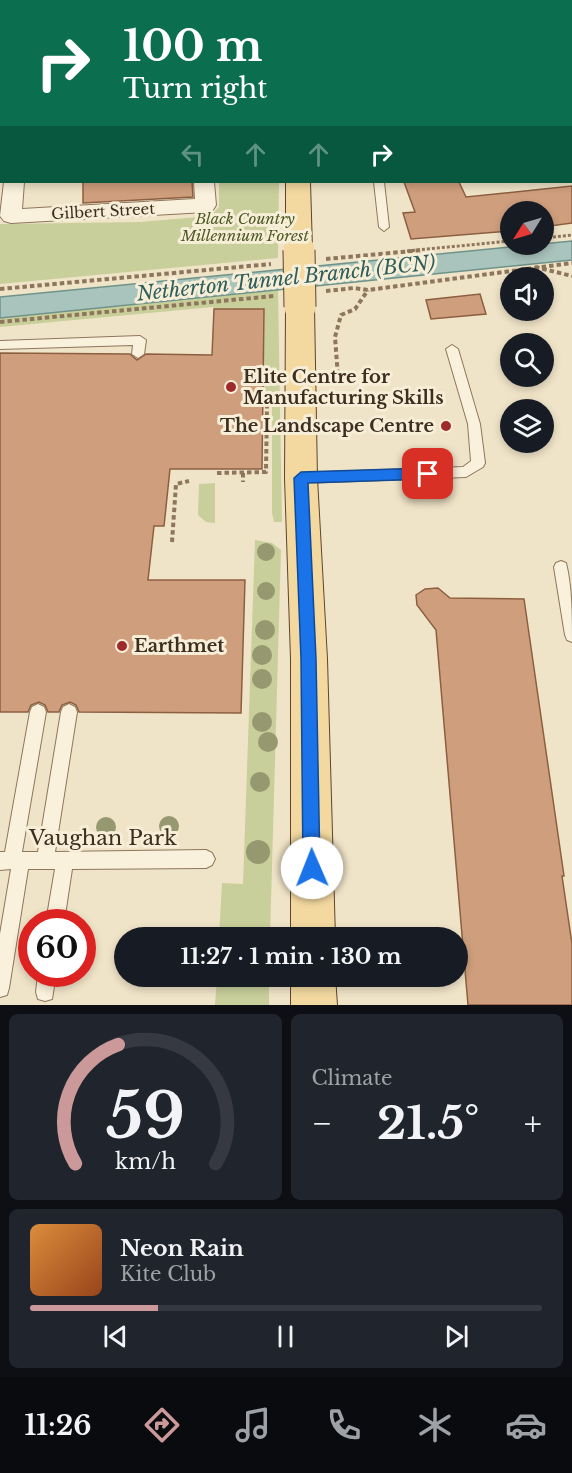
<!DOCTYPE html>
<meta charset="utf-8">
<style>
:root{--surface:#171b24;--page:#20242c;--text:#f1f3f6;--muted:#9ea1a6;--line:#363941;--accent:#cc999b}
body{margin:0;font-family:"Libre Baskerville",serif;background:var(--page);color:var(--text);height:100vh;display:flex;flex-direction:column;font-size:22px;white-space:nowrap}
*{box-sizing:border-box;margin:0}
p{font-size:20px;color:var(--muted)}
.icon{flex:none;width:33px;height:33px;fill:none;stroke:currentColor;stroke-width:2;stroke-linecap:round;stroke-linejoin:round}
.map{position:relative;height:1005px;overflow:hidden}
.side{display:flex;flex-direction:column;gap:9px;padding:9px;background:#0d0f14;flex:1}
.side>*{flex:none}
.guide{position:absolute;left:0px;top:0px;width:573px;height:183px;box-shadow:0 3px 9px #0003;background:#0b6e4f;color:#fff;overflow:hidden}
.needle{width:39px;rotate:233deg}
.buttons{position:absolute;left:500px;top:201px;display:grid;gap:12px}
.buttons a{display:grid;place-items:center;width:54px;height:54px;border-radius:50%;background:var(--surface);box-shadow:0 3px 9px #0003;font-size:30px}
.speed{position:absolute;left:18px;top:909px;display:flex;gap:12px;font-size:30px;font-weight:700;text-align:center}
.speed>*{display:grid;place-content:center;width:78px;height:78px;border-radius:50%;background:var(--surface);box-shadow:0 3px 9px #0003;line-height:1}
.speed .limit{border:9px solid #d22;background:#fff;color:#111}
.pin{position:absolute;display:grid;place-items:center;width:51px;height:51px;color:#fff;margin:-26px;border-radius:12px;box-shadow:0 3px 9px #0006}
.me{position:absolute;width:66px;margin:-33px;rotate:359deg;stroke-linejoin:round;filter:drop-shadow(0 0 4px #0008)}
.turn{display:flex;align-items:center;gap:21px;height:126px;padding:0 24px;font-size:27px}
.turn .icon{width:78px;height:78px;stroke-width:2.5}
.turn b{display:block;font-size:42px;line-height:51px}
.lanes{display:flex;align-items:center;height:57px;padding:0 24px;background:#0003;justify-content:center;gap:30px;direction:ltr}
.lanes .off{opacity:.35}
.big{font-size:45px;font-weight:700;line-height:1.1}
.side .card{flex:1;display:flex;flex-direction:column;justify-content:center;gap:9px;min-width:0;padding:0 21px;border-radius:9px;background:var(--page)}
.side .dial{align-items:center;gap:0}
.dial svg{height:156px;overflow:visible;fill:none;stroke:var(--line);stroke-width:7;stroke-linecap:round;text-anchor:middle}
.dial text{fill:var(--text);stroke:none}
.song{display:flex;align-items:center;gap:18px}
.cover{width:72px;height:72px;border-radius:9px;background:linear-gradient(135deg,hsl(30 70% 55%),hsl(20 70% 35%))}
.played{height:6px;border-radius:3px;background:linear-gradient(90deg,var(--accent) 25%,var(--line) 25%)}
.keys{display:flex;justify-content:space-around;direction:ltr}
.heat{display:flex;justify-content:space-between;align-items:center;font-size:33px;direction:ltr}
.side .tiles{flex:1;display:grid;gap:9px;grid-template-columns:1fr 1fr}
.card:last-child{grid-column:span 2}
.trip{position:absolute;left:114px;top:927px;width:354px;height:60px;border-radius:30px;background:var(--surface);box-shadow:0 3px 9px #0003;font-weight:700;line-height:60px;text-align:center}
.dock{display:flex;height:96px;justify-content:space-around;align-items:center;background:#090b0e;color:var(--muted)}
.dock .icon{width:42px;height:42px}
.dock .selected{color:var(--accent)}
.dock b{font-size:27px;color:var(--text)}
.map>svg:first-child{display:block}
</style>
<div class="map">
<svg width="572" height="1005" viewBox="0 0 572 1005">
<rect width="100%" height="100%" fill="#f0e4c8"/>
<path fill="#c9cf9b" d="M219,182H279L278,258L0,284V224L140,222L210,216L219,207Z
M278,290L282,522H274L272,513V400H263L264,309H214L213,307L0,327V318Z
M215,483V523L206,522L198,515L199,484Z
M255,540L272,543L281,550L270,937H219L222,883L243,884Z
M217,977H269V1005H215Z"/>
<path fill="#a9c4bc" stroke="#6f938a" stroke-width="1.5" d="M572,241V260L0,318V297Z"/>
<path fill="#cf9f7d" stroke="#8d5f41" stroke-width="1.5" d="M83,182H192L193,197L83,203Z
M404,182H459L466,197L572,186V223L543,227V212H510V231L411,239L403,213L415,212Z
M480,294L486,314L431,319L426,300Z
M214,309H264L262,469H170L164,526H154L148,580H245L241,713L79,712L76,705L70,702L62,705L59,712H48L45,705L39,702L31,705L28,712H0V353L130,354L137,360L146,354L212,355Z
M438,588L450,598L524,599L564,876H562L572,944V1005H468L436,630L417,605L416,595L425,589Z"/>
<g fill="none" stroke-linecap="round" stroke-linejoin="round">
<g stroke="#8d765c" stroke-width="2">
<path id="service" d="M473,0H481V2H473Z
M0,15H2V21H0Z
M374,182H384L389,227L384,231L379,227Z
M140,336L146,340L144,354L138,358L132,354L133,345L0,349V341Z
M452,345L458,349L480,424L485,463L483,467L466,477L301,483L296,482L294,478L296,474L301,473L463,467L471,461L468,424L446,349Z
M561,561L566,563C572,586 572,617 572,642L567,640L565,635L554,567L556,563Z
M38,704L44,707L46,712L22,852H38L61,712L63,707L69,704L75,707L77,712L55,852L206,850L212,853L215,859L212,865L206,868L72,869L64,922H46L55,869H28L9,988L7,995L0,997V934L11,869L0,870V852H5L30,712L32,707Z
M38,974H56L52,999L45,1001L38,999L36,992Z"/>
</g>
<g stroke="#8d765c" stroke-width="2">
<path id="minor" d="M186,0H202V2H186Z
M0,155H2L0,168Z
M4,182H24L22,209L195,199L194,182H214L216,205L213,210L206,212L11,223L4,221L0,216Z"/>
</g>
<g stroke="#5b4430" stroke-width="2">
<path id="primary" d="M292,0H312L291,2Z
M286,182H310L312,249L308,255L299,258L290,255L286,249Z
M300,297L310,300L314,307L317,478L327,659L335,938H291V659L285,478L286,307L290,300Z
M291,976H335L337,1005H291Z"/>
</g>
<path stroke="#8d765c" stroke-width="3" stroke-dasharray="3 2" stroke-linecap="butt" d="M543,238L572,235
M407,251L510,241"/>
<path stroke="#8d765c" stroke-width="4" stroke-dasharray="4.5 3" stroke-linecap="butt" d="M326,259L423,250
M535,267L572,276
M0,289L271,264
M326,291L354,288L368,290L572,263
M0,322L274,296
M326,379L338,377L335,337L341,315L355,309L368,290
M217,473L266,472L267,403
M243,473V482
M172,542L176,484L189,481"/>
<use href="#service" fill="#faf1dc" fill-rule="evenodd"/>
<use href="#minor" fill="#faf1dc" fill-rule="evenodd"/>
<use href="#primary" fill="#f3d9a0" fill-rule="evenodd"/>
<g stroke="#5b4430" stroke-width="33" stroke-linecap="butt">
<path id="primary-bridge" d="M299,250L300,307"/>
</g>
<use href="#primary-bridge" stroke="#f3d9a0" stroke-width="31"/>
</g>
<g fill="#96986f">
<circle cx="266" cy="552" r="9"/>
<circle cx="266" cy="591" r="9"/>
<circle cx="265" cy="630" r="10"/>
<circle cx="262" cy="655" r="10"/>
<circle cx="262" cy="679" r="10"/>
<circle cx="262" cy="722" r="10"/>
<circle cx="268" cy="742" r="10"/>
<circle cx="260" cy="782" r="10"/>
<circle cx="169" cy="826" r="10"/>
<circle cx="106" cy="827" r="10"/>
<circle cx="258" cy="852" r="12"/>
</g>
<path fill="#1a73e8" stroke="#114b97" stroke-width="1.5" d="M428,468L435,474L428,479L308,483L316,659L320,868L318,874L312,877L305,874L303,868L301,659L294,478L301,472Z"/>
<g fill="#9e2a2b" stroke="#f7eed8" stroke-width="2">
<circle cx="231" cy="387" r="6"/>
<circle cx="446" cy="426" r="6"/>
<circle cx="122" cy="646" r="6"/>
</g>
<g text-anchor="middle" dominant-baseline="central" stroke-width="6" stroke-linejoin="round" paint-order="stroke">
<g font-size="15" fill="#3d2e20" stroke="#f7eed8">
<text transform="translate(103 211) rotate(-3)">Gilbert Street</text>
</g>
<g font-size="15" font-style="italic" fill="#4d5a26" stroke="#f7eed8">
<text x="245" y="218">Black Country<tspan x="245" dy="17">Millennium Forest</tspan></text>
</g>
<g font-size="18" font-weight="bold" fill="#3d2e20" stroke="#f7eed8" text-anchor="start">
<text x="243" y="377">Elite Centre for<tspan x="243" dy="21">Manufacturing Skills</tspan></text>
<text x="434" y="426" text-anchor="end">The Landscape Centre</text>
<text x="134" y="646">Earthmet</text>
</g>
<g font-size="20" font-style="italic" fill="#2f5d5a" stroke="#f7eed8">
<text transform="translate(286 278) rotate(-6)">Netherton Tunnel Branch (BCN)</text>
</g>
<g font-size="21" fill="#3d2e20" stroke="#f7eed8">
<text x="103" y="838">Vaughan Park</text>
</g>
</g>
</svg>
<div class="buttons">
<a><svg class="needle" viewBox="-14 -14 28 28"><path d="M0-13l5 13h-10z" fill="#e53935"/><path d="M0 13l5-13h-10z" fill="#9ea1a6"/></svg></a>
<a><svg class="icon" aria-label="sound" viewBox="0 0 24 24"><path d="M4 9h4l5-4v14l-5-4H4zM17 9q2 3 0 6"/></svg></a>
<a><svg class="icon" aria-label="search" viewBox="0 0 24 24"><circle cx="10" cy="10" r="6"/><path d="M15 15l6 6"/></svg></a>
<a><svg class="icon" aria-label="layers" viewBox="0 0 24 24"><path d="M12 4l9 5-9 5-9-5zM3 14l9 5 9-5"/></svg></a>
</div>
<div class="speed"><div class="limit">60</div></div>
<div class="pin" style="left:428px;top:474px;background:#d93025"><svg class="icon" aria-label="arrive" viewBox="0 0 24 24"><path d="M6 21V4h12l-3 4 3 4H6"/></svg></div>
<svg class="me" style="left:312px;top:868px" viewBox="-20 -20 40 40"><circle r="19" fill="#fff"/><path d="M0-13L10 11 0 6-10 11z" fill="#1a73e8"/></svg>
<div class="trip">11:27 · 1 min · 130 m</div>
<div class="guide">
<div class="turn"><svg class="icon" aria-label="right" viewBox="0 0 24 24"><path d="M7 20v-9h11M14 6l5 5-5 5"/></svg><div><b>100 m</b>Turn right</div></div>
<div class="lanes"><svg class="icon off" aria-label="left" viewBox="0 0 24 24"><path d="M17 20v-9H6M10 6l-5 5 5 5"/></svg><svg class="icon off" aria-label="ahead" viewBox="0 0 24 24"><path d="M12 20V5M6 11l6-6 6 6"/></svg><svg class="icon off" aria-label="ahead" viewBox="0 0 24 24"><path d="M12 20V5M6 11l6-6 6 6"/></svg><svg class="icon" aria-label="right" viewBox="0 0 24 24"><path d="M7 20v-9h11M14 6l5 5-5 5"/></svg></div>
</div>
</div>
<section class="side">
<div class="tiles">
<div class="card dial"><svg viewBox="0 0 100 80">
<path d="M14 69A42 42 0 1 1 86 69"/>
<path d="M14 69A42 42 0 0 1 36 8" stroke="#cc999b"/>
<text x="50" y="56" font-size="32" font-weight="700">59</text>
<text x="50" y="72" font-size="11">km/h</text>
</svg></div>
<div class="card"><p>Climate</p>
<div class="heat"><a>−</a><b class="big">21.5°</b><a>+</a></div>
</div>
<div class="card">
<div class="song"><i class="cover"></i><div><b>Neon Rain</b><p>Kite Club</p></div></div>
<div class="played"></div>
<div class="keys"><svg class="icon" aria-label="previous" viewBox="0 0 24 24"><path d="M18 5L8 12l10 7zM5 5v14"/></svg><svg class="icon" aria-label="pause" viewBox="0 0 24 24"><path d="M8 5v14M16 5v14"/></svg><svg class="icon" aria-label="next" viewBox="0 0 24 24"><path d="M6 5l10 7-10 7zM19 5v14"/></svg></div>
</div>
</div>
</section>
<nav class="dock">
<b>11:26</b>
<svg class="icon selected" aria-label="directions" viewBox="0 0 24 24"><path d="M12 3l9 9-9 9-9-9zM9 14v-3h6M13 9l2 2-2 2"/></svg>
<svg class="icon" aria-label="music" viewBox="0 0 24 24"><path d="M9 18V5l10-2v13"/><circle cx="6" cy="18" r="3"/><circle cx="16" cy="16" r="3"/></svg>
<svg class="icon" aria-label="phone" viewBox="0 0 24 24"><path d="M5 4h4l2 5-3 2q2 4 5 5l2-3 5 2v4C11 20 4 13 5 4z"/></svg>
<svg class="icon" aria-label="climate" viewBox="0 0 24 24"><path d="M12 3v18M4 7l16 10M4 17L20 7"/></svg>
<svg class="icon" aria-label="car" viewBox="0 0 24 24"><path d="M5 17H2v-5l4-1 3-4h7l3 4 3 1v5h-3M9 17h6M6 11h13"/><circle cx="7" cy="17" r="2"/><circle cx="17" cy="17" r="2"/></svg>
</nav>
